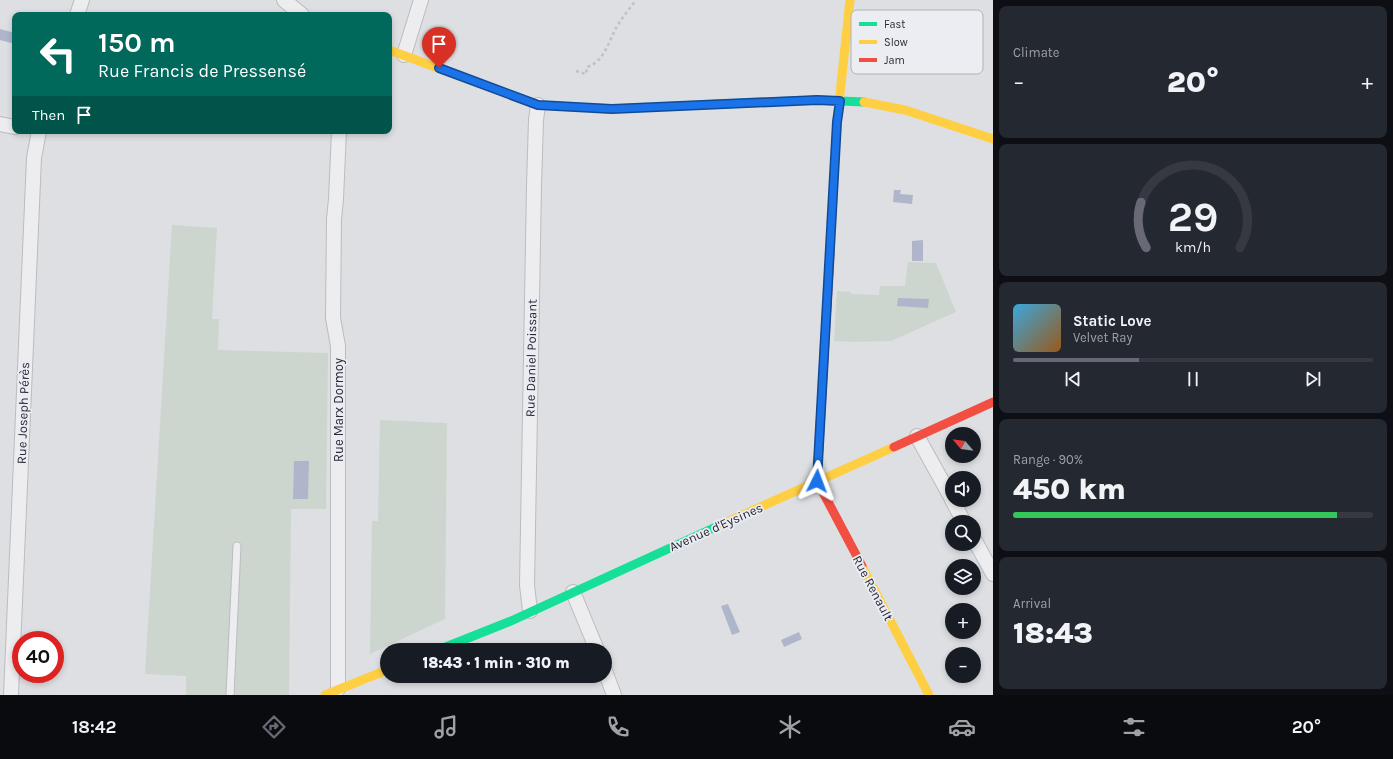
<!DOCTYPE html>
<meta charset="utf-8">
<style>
:root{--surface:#171b24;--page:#242831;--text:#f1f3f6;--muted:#9ea1a6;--line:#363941;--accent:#686974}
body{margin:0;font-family:Karla,sans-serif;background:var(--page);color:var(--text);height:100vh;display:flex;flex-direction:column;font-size:15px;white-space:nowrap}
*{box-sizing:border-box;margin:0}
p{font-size:13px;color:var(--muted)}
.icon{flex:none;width:22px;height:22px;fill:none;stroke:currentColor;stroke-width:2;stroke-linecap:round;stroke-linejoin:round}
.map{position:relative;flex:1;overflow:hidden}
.details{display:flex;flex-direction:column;gap:6px;padding:6px;background:#0d0f14;width:400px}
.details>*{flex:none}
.banner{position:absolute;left:12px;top:12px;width:380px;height:122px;border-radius:8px;box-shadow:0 2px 6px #0003;background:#00695c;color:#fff;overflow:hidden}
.needle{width:26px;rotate:299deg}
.controls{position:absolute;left:945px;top:427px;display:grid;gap:8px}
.controls a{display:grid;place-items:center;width:36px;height:36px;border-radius:50%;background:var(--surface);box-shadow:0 2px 6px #0003;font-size:20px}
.speed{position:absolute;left:12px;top:631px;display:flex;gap:8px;font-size:20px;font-weight:700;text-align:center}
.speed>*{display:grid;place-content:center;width:52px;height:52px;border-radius:50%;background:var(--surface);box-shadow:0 2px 6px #0003;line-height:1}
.speed .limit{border:6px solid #d22;background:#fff;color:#111}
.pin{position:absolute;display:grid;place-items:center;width:34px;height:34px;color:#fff;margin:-41px -17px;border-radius:50% 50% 50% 0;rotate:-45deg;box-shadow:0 0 4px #0007}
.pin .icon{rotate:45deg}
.me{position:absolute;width:44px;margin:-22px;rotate:3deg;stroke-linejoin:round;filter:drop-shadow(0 0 3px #0008)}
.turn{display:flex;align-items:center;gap:14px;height:84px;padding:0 20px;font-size:18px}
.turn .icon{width:52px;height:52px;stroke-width:2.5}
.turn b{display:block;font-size:28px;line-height:34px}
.then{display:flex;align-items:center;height:38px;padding:0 20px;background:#0003;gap:8px;font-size:15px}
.big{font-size:30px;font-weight:800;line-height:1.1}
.details .widget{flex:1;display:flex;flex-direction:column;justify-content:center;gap:6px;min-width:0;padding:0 14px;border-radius:8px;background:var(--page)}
.details .dial{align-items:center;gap:0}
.dial svg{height:104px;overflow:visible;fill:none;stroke:var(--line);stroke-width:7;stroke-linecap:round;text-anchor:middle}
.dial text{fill:var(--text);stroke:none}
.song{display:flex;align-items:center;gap:12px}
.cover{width:48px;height:48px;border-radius:6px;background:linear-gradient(135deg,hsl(200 70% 55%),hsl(30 70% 35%))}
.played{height:4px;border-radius:2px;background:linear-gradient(90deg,var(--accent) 35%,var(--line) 35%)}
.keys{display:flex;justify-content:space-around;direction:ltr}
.heat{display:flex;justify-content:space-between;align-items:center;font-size:22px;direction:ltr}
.charge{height:6px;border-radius:3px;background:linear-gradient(90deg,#34c759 90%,var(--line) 0)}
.trip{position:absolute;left:380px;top:643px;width:232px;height:40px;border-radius:20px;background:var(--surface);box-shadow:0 2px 6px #0003;font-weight:800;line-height:40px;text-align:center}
.tab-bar{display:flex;height:64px;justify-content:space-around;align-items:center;background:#090b0e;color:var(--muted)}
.tab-bar .icon{width:28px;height:28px}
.tab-bar .current{color:var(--accent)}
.tab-bar b{font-size:18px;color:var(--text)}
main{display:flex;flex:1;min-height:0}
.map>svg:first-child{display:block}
</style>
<main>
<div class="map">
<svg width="993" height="695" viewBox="0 0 993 695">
<rect width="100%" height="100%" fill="#dedfe2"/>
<path fill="#cdd5cf" d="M172,225L217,228L212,319H219L218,350L328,353L326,509H291L289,695H186V676L145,674Z
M908,262L936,263L956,312L891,341L853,342L834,341L837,291L851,292V294L879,295L880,286H905Z
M380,420L447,423L445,619L370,654L372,521H378Z"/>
<path fill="#afb6cb" d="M0,29L15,33V44L0,40Z
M894,190H901L900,194L913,195L912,204L893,202Z
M923,240V261H912V241Z
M898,298L929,299L928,308L897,306Z
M294,461H309L308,499H293Z
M728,604L740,632L732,635L721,606Z
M799,632L802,639L784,647L781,640Z"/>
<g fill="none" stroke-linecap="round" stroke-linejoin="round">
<g stroke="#bbbcbf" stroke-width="9">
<path id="lane" d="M230,695L237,546"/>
</g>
<g stroke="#bbbcbf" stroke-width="16">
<path id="street" d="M284,0L302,15
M77,15L82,0
M404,55L421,0
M0,124L15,127
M917,436L952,499
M952,500L964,522
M974,539L993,574
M573,592L597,650
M530,611L527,585L534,185L536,120L538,105
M605,671L614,695
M338,689V346L333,318L334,219L336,199L339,131
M11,695L34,158L39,131"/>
</g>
<path stroke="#c0c0c5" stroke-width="2.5" stroke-dasharray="3 3" stroke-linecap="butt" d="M576,71L586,74L587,67C604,62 609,41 616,28C622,18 629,9 636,0"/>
<use href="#lane" stroke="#ededef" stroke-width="7"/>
<use href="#street" stroke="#ededef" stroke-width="14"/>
<path stroke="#16e098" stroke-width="9" d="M697,105L817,100L864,102
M438,650L511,621L718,526"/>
<path stroke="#ffcf43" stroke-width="9" d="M389,50L538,105L612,109L697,105
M864,102L905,110L993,139
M830,253L837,122L850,0
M718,526L894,447
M862,566L929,695
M325,695L387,670"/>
<path stroke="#f24e42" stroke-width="9" d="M830,253L817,481L862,566
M894,447L993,402"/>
</g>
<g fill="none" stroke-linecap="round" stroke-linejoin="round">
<g stroke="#114b97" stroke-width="10">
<path id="route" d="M439,68L538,105L612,109L817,100L840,101L837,122L817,481"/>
</g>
<use href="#route" stroke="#1a73e8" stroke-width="7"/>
</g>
<g text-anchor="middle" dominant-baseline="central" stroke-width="3.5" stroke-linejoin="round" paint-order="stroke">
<g font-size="13" fill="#282a39" stroke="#ebedf2">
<text transform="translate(531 358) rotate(-89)">Rue Daniel Poissant</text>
<text transform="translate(338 410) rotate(-90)">Rue Marx Dormoy</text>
<text transform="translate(23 413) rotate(-88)">Rue Joseph Pérès</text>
<text transform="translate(716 527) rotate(-24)">Avenue d'Eysines</text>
<text transform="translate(873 588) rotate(62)">Rue Renault</text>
</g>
</g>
<rect x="851" y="10" width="132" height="64" rx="6" fill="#ebedf2" stroke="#b0b2ba" stroke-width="1"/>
<rect x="859" y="22" width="18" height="4" fill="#16e098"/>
<rect x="859" y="40" width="18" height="4" fill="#ffcf43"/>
<rect x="859" y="58" width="18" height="4" fill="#f24e42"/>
<g font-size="11" fill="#282a39">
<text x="884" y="28">Fast</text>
<text x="884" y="46">Slow</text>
<text x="884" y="64">Jam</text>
</g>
</svg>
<div class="controls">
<a><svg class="needle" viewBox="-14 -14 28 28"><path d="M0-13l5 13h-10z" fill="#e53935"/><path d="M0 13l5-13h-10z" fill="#9ea1a6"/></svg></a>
<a><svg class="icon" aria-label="sound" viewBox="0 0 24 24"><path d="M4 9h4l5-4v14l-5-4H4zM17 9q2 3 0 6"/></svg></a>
<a><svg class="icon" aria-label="search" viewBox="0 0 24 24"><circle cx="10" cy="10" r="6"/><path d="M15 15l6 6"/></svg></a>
<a><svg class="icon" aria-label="layers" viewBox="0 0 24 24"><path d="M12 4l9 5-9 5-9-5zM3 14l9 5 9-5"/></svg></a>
<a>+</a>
<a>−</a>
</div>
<div class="speed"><div class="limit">40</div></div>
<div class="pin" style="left:439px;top:68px;background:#d93025"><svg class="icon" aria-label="arrive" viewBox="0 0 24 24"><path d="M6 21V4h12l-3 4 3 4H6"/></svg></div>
<svg class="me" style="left:817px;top:481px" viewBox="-20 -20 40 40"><path d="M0-17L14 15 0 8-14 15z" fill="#1a73e8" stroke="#fff" stroke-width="4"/></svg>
<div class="trip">18:43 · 1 min · 310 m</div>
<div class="banner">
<div class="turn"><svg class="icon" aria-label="left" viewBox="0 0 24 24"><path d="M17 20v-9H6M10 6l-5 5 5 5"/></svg><div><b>150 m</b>Rue Francis de Pressensé</div></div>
<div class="then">Then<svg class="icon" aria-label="arrive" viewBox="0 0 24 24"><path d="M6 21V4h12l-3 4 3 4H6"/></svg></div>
</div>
</div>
<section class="details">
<div class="widget"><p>Climate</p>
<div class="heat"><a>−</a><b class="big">20°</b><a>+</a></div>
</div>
<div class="widget dial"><svg viewBox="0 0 100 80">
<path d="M14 69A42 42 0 1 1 86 69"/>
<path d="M14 69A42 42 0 0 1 10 34" stroke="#686974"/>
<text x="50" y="56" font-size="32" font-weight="700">29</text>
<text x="50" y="72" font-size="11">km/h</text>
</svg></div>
<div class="widget">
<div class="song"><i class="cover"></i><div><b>Static Love</b><p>Velvet Ray</p></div></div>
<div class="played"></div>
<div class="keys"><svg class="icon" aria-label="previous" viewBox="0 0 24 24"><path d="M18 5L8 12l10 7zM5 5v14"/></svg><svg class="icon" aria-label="pause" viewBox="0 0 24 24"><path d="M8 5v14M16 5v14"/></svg><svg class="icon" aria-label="next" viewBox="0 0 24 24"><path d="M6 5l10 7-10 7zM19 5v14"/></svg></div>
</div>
<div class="widget"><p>Range · 90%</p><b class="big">450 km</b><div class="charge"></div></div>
<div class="widget"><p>Arrival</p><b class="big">18:43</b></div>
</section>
</main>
<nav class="tab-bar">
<b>18:42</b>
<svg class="icon current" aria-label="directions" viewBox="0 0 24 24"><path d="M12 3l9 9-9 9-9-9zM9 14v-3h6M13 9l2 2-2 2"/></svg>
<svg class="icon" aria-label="music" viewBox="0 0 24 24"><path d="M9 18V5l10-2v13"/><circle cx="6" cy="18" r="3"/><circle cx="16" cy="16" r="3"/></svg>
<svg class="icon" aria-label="phone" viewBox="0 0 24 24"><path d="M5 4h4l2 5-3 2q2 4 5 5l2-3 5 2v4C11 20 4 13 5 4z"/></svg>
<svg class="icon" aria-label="climate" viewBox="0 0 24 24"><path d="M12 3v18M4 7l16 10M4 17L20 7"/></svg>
<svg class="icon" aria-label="car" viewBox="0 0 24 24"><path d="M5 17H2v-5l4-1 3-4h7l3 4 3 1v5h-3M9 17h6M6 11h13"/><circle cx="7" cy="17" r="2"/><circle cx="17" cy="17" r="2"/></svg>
<svg class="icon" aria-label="filters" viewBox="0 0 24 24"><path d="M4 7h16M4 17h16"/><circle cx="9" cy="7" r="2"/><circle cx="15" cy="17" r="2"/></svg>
<b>20°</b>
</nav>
